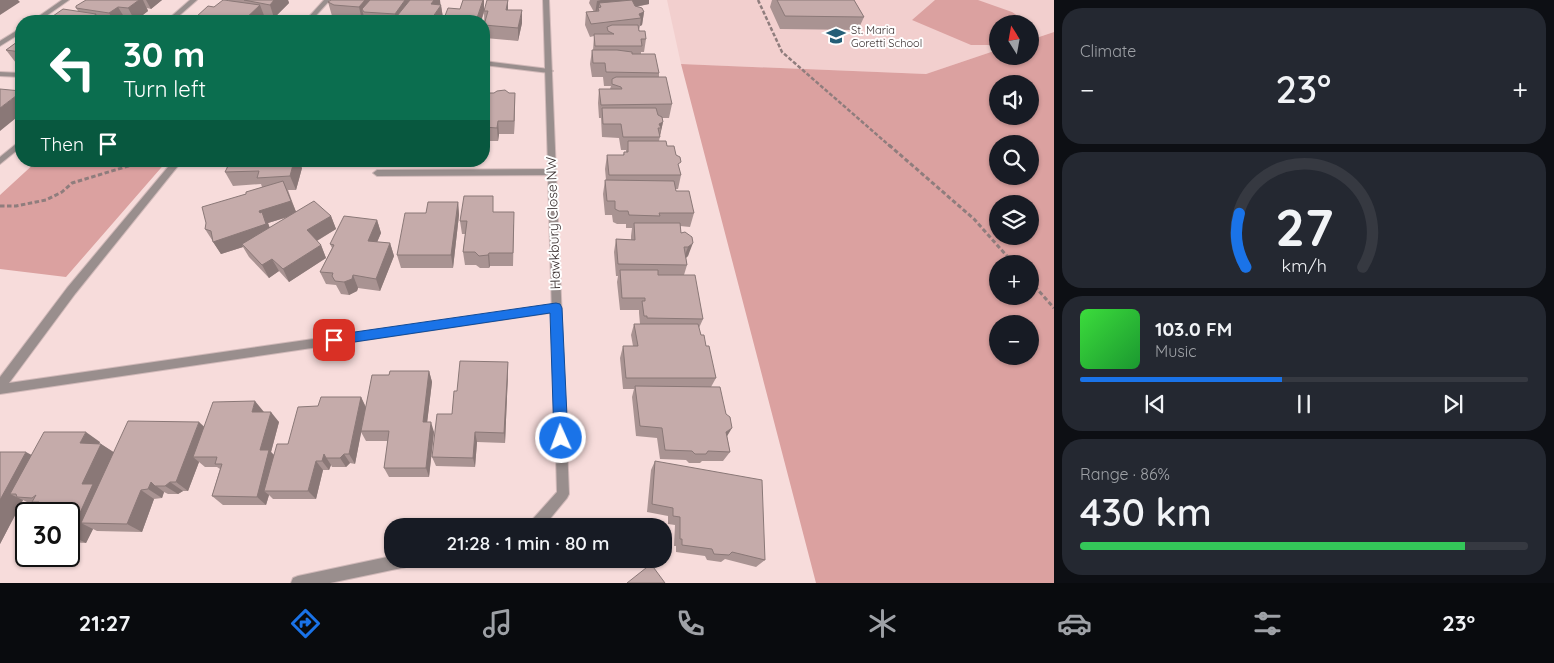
<!DOCTYPE html>
<meta charset="utf-8">
<style>
:root{--surface:#171b24;--page:#242831;--text:#f1f3f6;--muted:#9ea1a6;--line:#363941;--accent:#1a73e8}
body{margin:0;font-family:Quicksand,sans-serif;background:var(--page);color:var(--text);height:100vh;display:flex;flex-direction:column;font-size:19px;white-space:nowrap}
*{box-sizing:border-box;margin:0}
p{font-size:16px;color:var(--muted)}
.icon{flex:none;width:28px;height:28px;fill:none;stroke:currentColor;stroke-width:2;stroke-linecap:round;stroke-linejoin:round}
.map{position:relative;flex:1;overflow:hidden}
.panel{display:flex;flex-direction:column;gap:8px;padding:8px;background:#0d0f14;width:500px}
.panel>*{flex:none}
.guide{position:absolute;left:15px;top:15px;width:475px;height:152px;border-radius:20px;box-shadow:0 1px 4px #0004;background:#0b6e4f;color:#fff;overflow:hidden}
.needle{width:32px;rotate:349deg}
.fabs{position:absolute;left:989px;top:15px;display:grid;gap:10px}
.fabs a{display:grid;place-items:center;width:50px;height:50px;border-radius:50%;background:var(--surface);box-shadow:0 1px 4px #0004;font-size:25px}
.speed{position:absolute;left:15px;top:502px;display:flex;gap:10px;font-size:25px;font-weight:700;text-align:center}
.speed>*{display:grid;place-content:center;width:65px;height:65px;border-radius:50%;background:var(--surface);box-shadow:0 1px 4px #0004;line-height:1}
.speed .limit{border:2px solid #111;border-radius:8px;background:#fff;color:#111}
.pin{position:absolute;display:grid;place-items:center;width:42px;height:42px;color:#fff;margin:-21px;border-radius:10px;box-shadow:0 2px 8px #0006}
.me{position:absolute;width:55px;margin:-28px;rotate:358deg;stroke-linejoin:round;filter:drop-shadow(0 0 4px #0008)}
.turn{display:flex;align-items:center;gap:18px;height:105px;padding:0 25px;font-size:22px}
.turn .icon{width:65px;height:65px;stroke-width:2.5}
.turn b{display:block;font-size:35px;line-height:42px}
.then{display:flex;align-items:center;height:48px;padding:0 25px;background:#0003;gap:10px;font-size:19px}
.big{font-size:38px;font-weight:600;line-height:1.1}
.panel .tile{flex:1;display:flex;flex-direction:column;justify-content:center;gap:8px;min-width:0;padding:0 18px;border-radius:20px;background:var(--page)}
.panel .dial{align-items:center;gap:0}
.dial svg{height:130px;overflow:visible;fill:none;stroke:var(--line);stroke-width:7;stroke-linecap:round;text-anchor:middle}
.dial text{fill:var(--text);stroke:none}
.song{display:flex;align-items:center;gap:15px}
.cover{width:60px;height:60px;border-radius:8px;background:linear-gradient(135deg,hsl(120 70% 55%),hsl(130 70% 35%))}
.played{height:5px;border-radius:2px;background:linear-gradient(90deg,var(--accent) 45%,var(--line) 45%)}
.keys{display:flex;justify-content:space-around;direction:ltr}
.heat{display:flex;justify-content:space-between;align-items:center;font-size:28px;direction:ltr}
.charge{height:8px;border-radius:4px;background:linear-gradient(90deg,#34c759 86%,var(--line) 0)}
.trip{position:absolute;left:384px;top:518px;width:288px;height:50px;border-radius:20px;background:var(--surface);box-shadow:0 1px 4px #0004;font-weight:600;line-height:50px;text-align:center}
.tabs{display:flex;height:80px;justify-content:space-around;align-items:center;background:#090b0e;color:var(--muted)}
.tabs .icon{width:35px;height:35px}
.tabs .selected{color:var(--accent)}
.tabs b{font-size:22px;color:var(--text)}
main{display:flex;flex:1;min-height:0}
.map>svg:first-child{display:block}
</style>
<main>
<div class="map">
<svg width="1054" height="583" viewBox="0 0 1054 583">
<rect width="100%" height="100%" fill="#f7dcdb"/>
<path fill="#f2cfce" d="M667,0H1054V32L1030,40V24H998L997,50L926,74L681,64Z"/>
<path fill="#dba1a0" fill-rule="evenodd" d="M935,0H978L1012,12L1021,18L1022,24H998L997,45H971L912,20Z
M1054,32V583H816L681,64L926,74L997,50L998,56H1030V40ZM998,84H1030V116H998ZM998,144H1030V176H998ZM998,204H1030V236H998ZM998,264H1030V296H998ZM998,324H1030V356H998Z
M37,161H167L66,277L0,269V195Z"/>
<g fill="none" stroke-linecap="round" stroke-linejoin="round">
<g stroke="#d1b9b9" stroke-width="2">
<path id="lane" d="M62,0H69L39,21H32Z
M324,0H330L311,21H305Z
M21,28V33L0,46V41Z
M484,61L549,69L553,71L549,73L484,65Z
M0,72L21,73V77L0,76Z
M173,161H182L75,294L9,383L556,304L560,305L561,308L560,311L556,312L0,394V377L67,288Z"/>
</g>
<g stroke="#d1b9b9" stroke-width="2">
<path id="street" d="M190,0H197L173,21H166Z
M543,0H549L569,494L567,498L544,526H530L531,521L557,492L548,175L377,176L373,173L377,170L548,169Z
M21,140V147L0,164V157Z
M392,556V559H418L416,564L411,566L330,583H291L293,578L298,576Z"/>
</g>
<path stroke="#8f7d7d" stroke-width="2.5" stroke-dasharray="4 2" stroke-linecap="butt" d="M758,0L782,52L891,147"/>
<path stroke="#8f7d7d" stroke-width="3" stroke-dasharray="4.5 2.5" stroke-linecap="butt" d="M889,145L974,219L1014,264
M0,206H16L46,200L62,192L72,183L145,161
M1030,281L1054,308"/>
<use href="#lane" fill="#998e8d" fill-rule="evenodd"/>
<use href="#street" fill="#998e8d" fill-rule="evenodd"/>
</g>
<path fill="#a99392" fill-rule="evenodd" d="M86,0H162L151,9L147,8L148,11L135,21L126,20L124,21H46L78,11L76,8Z
M229,0H288L289,3L274,18L263,16L265,18L262,21H192L197,20L196,17L214,7L229,1Z
M331,0H440L443,18L441,21H365L364,17L362,20L337,18L332,16L328,2Z
M463,0H484V9L508,0V10L522,23L518,41L485,38L484,13L481,21H443L460,9Z
M590,0H649V4L636,7L644,12L642,25L640,26L639,30L646,39L644,52H641V54L659,73V77L672,104L669,118H662L663,122L659,141L667,146L679,168L681,175L678,189H675L676,191L694,213L690,227L680,226L681,233L692,237L688,256L686,258L687,265L684,275L703,319L699,328L701,335L706,346L716,378L711,387L727,436L730,452L723,461H702L700,463H689L686,460L660,459L657,438L636,436L632,397L634,389H623L620,358L623,346H633L631,335L634,324H640L639,313V310H620L617,282L618,276H616L614,252L616,239L631,240V236L632,228H626V224H617L613,222L612,215H605L603,194L605,180H606L605,169L607,155H623L624,152H626V150H621L619,138L602,137L601,118H599L598,103L599,89H610L611,86H604L603,77H592L590,64L592,50H593L594,36L590,37L585,25L586,12H594L589,3Z
M772,0H854L864,17L858,30L780,29L770,7Z
M21,39V64L16,63L6,50Z
M484,93H515L514,134H499L498,141H484Z
M224,161L302,168L296,190H288L296,212L331,216L336,229L317,241L321,245L326,258L289,282L279,271L269,278L249,257L243,247L221,254L205,229L246,194L262,187L261,184L233,186L225,172L227,168ZM288,217L270,228L268,223Z
M458,202L459,215L453,268H401L397,255L426,213Z
M494,212L514,225L513,266H490L489,268H480L476,265H465L463,252L465,234H462L460,221Z
M377,220L381,233L377,242L390,243L394,256L380,291L358,288L357,291L349,295L341,294L336,285L326,284L320,272L332,248L330,244Z
M508,362V373L505,443L477,442L475,467L436,466L432,457L452,414L457,391Z
M429,371L432,382L427,422L434,432L429,477H389L384,468L388,441H366L361,432L355,464L350,463L346,467H332L331,465L329,470H323L316,499H273L269,495L266,505H223L212,496L220,469L217,467H205L199,462L188,491H183L178,494H168L164,492L162,498L154,499L142,532L97,531L93,529L86,543L69,542V514L35,506L23,500L0,544V452L31,455L100,442L99,444H101L113,452L204,427L264,412L279,422L271,452L274,455L288,444L318,406L361,397L366,407L389,375Z
M655,461L765,560L756,567L725,559L721,562L707,560L705,556L676,552V546H674L675,525L668,524V516L647,512L651,470Z"/>
<path fill="#8a7877" d="M0,0H18L20,2L0,15Z
M139,0H143L148,11L135,21L128,8Z
M146,0H162L151,9Z
M274,0H288L289,3L274,18L270,5Z
M365,0H379L362,9L364,17L362,20L359,7Z
M405,0H415L397,16L398,21H396L395,14Z
M434,0H440V6L431,4Z
M483,0H484V11L481,21H476Z
M508,0V13L506,10Z
M601,0H649V4L601,13V7L599,3V10L598,8L597,13L595,14L597,1Z
M260,5L265,18L262,21H243Z
M441,5L443,18L441,21H430Z
M118,7L126,20L124,21H114L109,13Z
M522,10V23L518,41V28Z
M644,12L642,25L640,26L641,18L639,14Z
M96,14L101,21L90,19Z
M21,92V114L0,131V108Z
M515,93V107L514,134V121Z
M498,121L499,134L498,141L497,128Z
M663,122L660,135L659,136L661,128L659,124Z
M294,161H299L302,168L296,190L290,176Z
M283,181L297,214L268,223L273,238L242,244L243,247L221,254L213,242L259,211Z
M458,202L459,215L453,268L451,255Z
M331,216L336,229L313,243L307,230Z
M377,220L381,233L372,254L368,241Z
M390,243L394,256L380,291L376,279Z
M693,243L688,256L683,260L688,247Z
M321,245L326,258L289,282L283,269Z
M489,253L490,266L489,268L488,255Z
M272,259L279,271L269,278L262,265Z
M353,275L358,288L357,291L349,295L344,282Z
M508,362V373L505,443L504,433Z
M429,371L432,382L426,432L423,422Z
M361,397L366,408L355,464L349,454Z
M255,401L264,412H252Z
M271,412L279,422L271,452L278,459L264,491L269,495L266,505L257,497L260,450Z
M199,422L210,432L193,457L199,462L188,491L176,482Z
M431,422L434,432L429,477L426,468Z
M732,428L726,438V432Z
M86,432L100,442L95,453L80,443Z
M475,432L477,442L475,467L473,458Z
M101,444L115,453L81,523L93,529L86,543L70,535L82,484Z
M26,452L43,461L16,494H10L23,500L0,544V500Z
M324,454L331,465L329,470L322,461Z
M344,454L350,463L346,467L340,458Z
M316,461L323,470L316,499L308,491Z
M151,482L164,492L162,498L148,489Z
M170,482L183,491L178,494L165,486Z
M141,490L154,499L142,532L127,524Z"/>
<path fill="#c5abaa" stroke="#8a7877" d="M86,0H139L128,8L118,7L109,13L76,8V6Z
M223,0H224L260,5L243,21H225L196,17L208,6L214,7Z
M244,0H274L270,5Z
M331,0H365L359,7L334,5L328,2Z
M370,0H405L395,14L364,12L362,9Z
M410,0H434L431,4L441,5L430,21H410L412,18L397,16Z
M463,0H483L476,21H443L448,8L460,9Z
M487,0H508L506,10H522L518,28L484,25L488,11H484Z
M632,0L635,6L642,8L644,12L639,14L641,18L591,24L586,12L599,11L598,8L601,7L599,3Z
M777,0H854L864,17L785,16Z
M63,9L96,14L90,19L108,21H46Z
M194,19L206,21H192Z
M612,25H638L639,31H645L646,39H641L642,46H595L594,34H614L608,31L607,27Z
M21,39V52L6,50Z
M592,50H617L632,52V54H655L659,73L606,72L605,63H593Z
M616,77H666L672,104L601,105L599,89H622L621,87L612,84V79Z
M0,89L21,91V92L0,108Z
M505,90L509,93H515L514,121H498L497,128L484,127V93H494L497,91Z
M602,108H656L658,115L662,117L663,122L659,124L661,128H658L660,137H623L621,124H603Z
M628,141H666L667,146H674L676,155L680,157L681,162L678,164L681,175H609L607,155H624V152H628Z
M224,161H294L290,176L257,178L259,171L225,172L229,164Z
M605,180L674,181L676,191H689L694,213H659L660,216L629,215L628,211H619L615,209V201H607Z
M283,181L291,201L259,211L260,213L262,212L266,224L213,242L211,231L205,229L206,223L202,207L246,194V192Z
M464,196H493V212H514L513,253H489L488,255L479,256L475,252H463L467,221H460Z
M314,201L331,216L307,230L321,245L283,269L272,259L262,265L242,244Z
M428,202H458L451,255H397L405,213H426Z
M344,216L377,220L368,241L390,243L376,279L353,275L352,279L344,282L335,281L332,276L333,273L320,272L334,245L330,244Z
M634,223H680L681,233L685,232L692,237L693,243L688,247H684L687,265L618,264L616,239L635,240Z
M620,270H658V275H695L703,319L647,318V316H644L642,301H645V298H622Z
M634,324H698L701,335H704L706,346H709L716,378H626L623,346H638Z
M460,361L508,362L504,433L475,432L473,458L432,457L437,414H452L454,391H457Z
M390,371H429L423,422H431L426,468H384L389,431H361L372,375H389Z
M635,386L720,387L726,414L730,417L732,428L726,432L730,452L708,451L706,454H695L692,451L665,450L662,428L640,426Z
M321,397H361L349,454H344L340,458H326L324,454L322,461H316L308,491H264L277,444H288L298,407L318,406Z
M255,401L252,412H271L260,450H269L257,497L212,496L222,464H215L217,457H193L213,402Z
M128,421L199,422L176,482H170L165,486H155L151,482L148,489L141,490L127,524L81,523Z
M44,432H86L80,443L101,444L82,484H93L70,535H69V514H33L39,502H32L36,495L32,498L17,497L16,494H10Z
M0,452H26L0,500Z
M655,461L762,480L765,560L732,552L729,555L714,554L712,549L682,545V539H680V517L673,516V508L652,504Z
M26,528V535H23Z
M651,564L665,583H627Z"/>
<path fill="#1a73e8" stroke="#114b97" d="M556,303L560,304L562,308L568,438L566,443L561,444L556,443L554,438L550,313L334,345L330,343L328,340L330,336L334,335Z"/>
<defs>
<g id="school-bare" transform="scale(1.5)"><path d="M0-5L7-2L0 1L-7-2ZM-4 1L0 2.5L4 1V4Q0 6-4 4Z" fill="#245e77" stroke="#fff" stroke-width="2.5" paint-order="stroke"/></g>
</defs>
<g fill-rule="evenodd">
<use href="#school-bare" x="836" y="36"/>
</g>
<g text-anchor="middle" dominant-baseline="central" stroke-width="4" stroke-linejoin="round" paint-order="stroke">
<g font-size="11" fill="#392f2f" stroke="#fff" text-anchor="start">
<text x="851" y="30">St. Maria<tspan x="851" dy="13">Goretti School</tspan></text>
</g>
<g font-size="14" fill="#392f2f" stroke="#fff">
<text transform="translate(553 223) rotate(-92)">Hawkbury Close NW</text>
</g>
</g>
</svg>
<div class="fabs">
<a><svg class="needle" viewBox="-14 -14 28 28"><path d="M0-13l5 13h-10z" fill="#e53935"/><path d="M0 13l5-13h-10z" fill="#9ea1a6"/></svg></a>
<a><svg class="icon" aria-label="sound" viewBox="0 0 24 24"><path d="M4 9h4l5-4v14l-5-4H4zM17 9q2 3 0 6"/></svg></a>
<a><svg class="icon" aria-label="search" viewBox="0 0 24 24"><circle cx="10" cy="10" r="6"/><path d="M15 15l6 6"/></svg></a>
<a><svg class="icon" aria-label="layers" viewBox="0 0 24 24"><path d="M12 4l9 5-9 5-9-5zM3 14l9 5 9-5"/></svg></a>
<a>+</a>
<a>−</a>
</div>
<div class="speed"><div class="limit">30</div></div>
<div class="pin" style="left:334px;top:340px;background:#d93025"><svg class="icon" aria-label="arrive" viewBox="0 0 24 24"><path d="M6 21V4h12l-3 4 3 4H6"/></svg></div>
<svg class="me" style="left:561px;top:438px" viewBox="-20 -20 40 40"><circle r="17" fill="#1a73e8" stroke="#fff" stroke-width="3"/><path d="M0-11L8 9 0 5-8 9z" fill="#fff"/></svg>
<div class="trip">21:28 · 1 min · 80 m</div>
<div class="guide">
<div class="turn"><svg class="icon" aria-label="left" viewBox="0 0 24 24"><path d="M17 20v-9H6M10 6l-5 5 5 5"/></svg><div><b>30 m</b>Turn left</div></div>
<div class="then">Then<svg class="icon" aria-label="arrive" viewBox="0 0 24 24"><path d="M6 21V4h12l-3 4 3 4H6"/></svg></div>
</div>
</div>
<section class="panel">
<div class="tile"><p>Climate</p>
<div class="heat"><a>−</a><b class="big">23°</b><a>+</a></div>
</div>
<div class="tile dial"><svg viewBox="0 0 100 80">
<path d="M14 69A42 42 0 1 1 86 69"/>
<path d="M14 69A42 42 0 0 1 10 36" stroke="#1a73e8"/>
<text x="50" y="56" font-size="32" font-weight="700">27</text>
<text x="50" y="72" font-size="11">km/h</text>
</svg></div>
<div class="tile">
<div class="song"><i class="cover"></i><div><b>103.0 FM</b><p>Music</p></div></div>
<div class="played"></div>
<div class="keys"><svg class="icon" aria-label="previous" viewBox="0 0 24 24"><path d="M18 5L8 12l10 7zM5 5v14"/></svg><svg class="icon" aria-label="pause" viewBox="0 0 24 24"><path d="M8 5v14M16 5v14"/></svg><svg class="icon" aria-label="next" viewBox="0 0 24 24"><path d="M6 5l10 7-10 7zM19 5v14"/></svg></div>
</div>
<div class="tile"><p>Range · 86%</p><b class="big">430 km</b><div class="charge"></div></div>
</section>
</main>
<nav class="tabs">
<b>21:27</b>
<svg class="icon selected" aria-label="directions" viewBox="0 0 24 24"><path d="M12 3l9 9-9 9-9-9zM9 14v-3h6M13 9l2 2-2 2"/></svg>
<svg class="icon" aria-label="music" viewBox="0 0 24 24"><path d="M9 18V5l10-2v13"/><circle cx="6" cy="18" r="3"/><circle cx="16" cy="16" r="3"/></svg>
<svg class="icon" aria-label="phone" viewBox="0 0 24 24"><path d="M5 4h4l2 5-3 2q2 4 5 5l2-3 5 2v4C11 20 4 13 5 4z"/></svg>
<svg class="icon" aria-label="climate" viewBox="0 0 24 24"><path d="M12 3v18M4 7l16 10M4 17L20 7"/></svg>
<svg class="icon" aria-label="car" viewBox="0 0 24 24"><path d="M5 17H2v-5l4-1 3-4h7l3 4 3 1v5h-3M9 17h6M6 11h13"/><circle cx="7" cy="17" r="2"/><circle cx="17" cy="17" r="2"/></svg>
<svg class="icon" aria-label="filters" viewBox="0 0 24 24"><path d="M4 7h16M4 17h16"/><circle cx="9" cy="7" r="2"/><circle cx="15" cy="17" r="2"/></svg>
<b>23°</b>
</nav>
